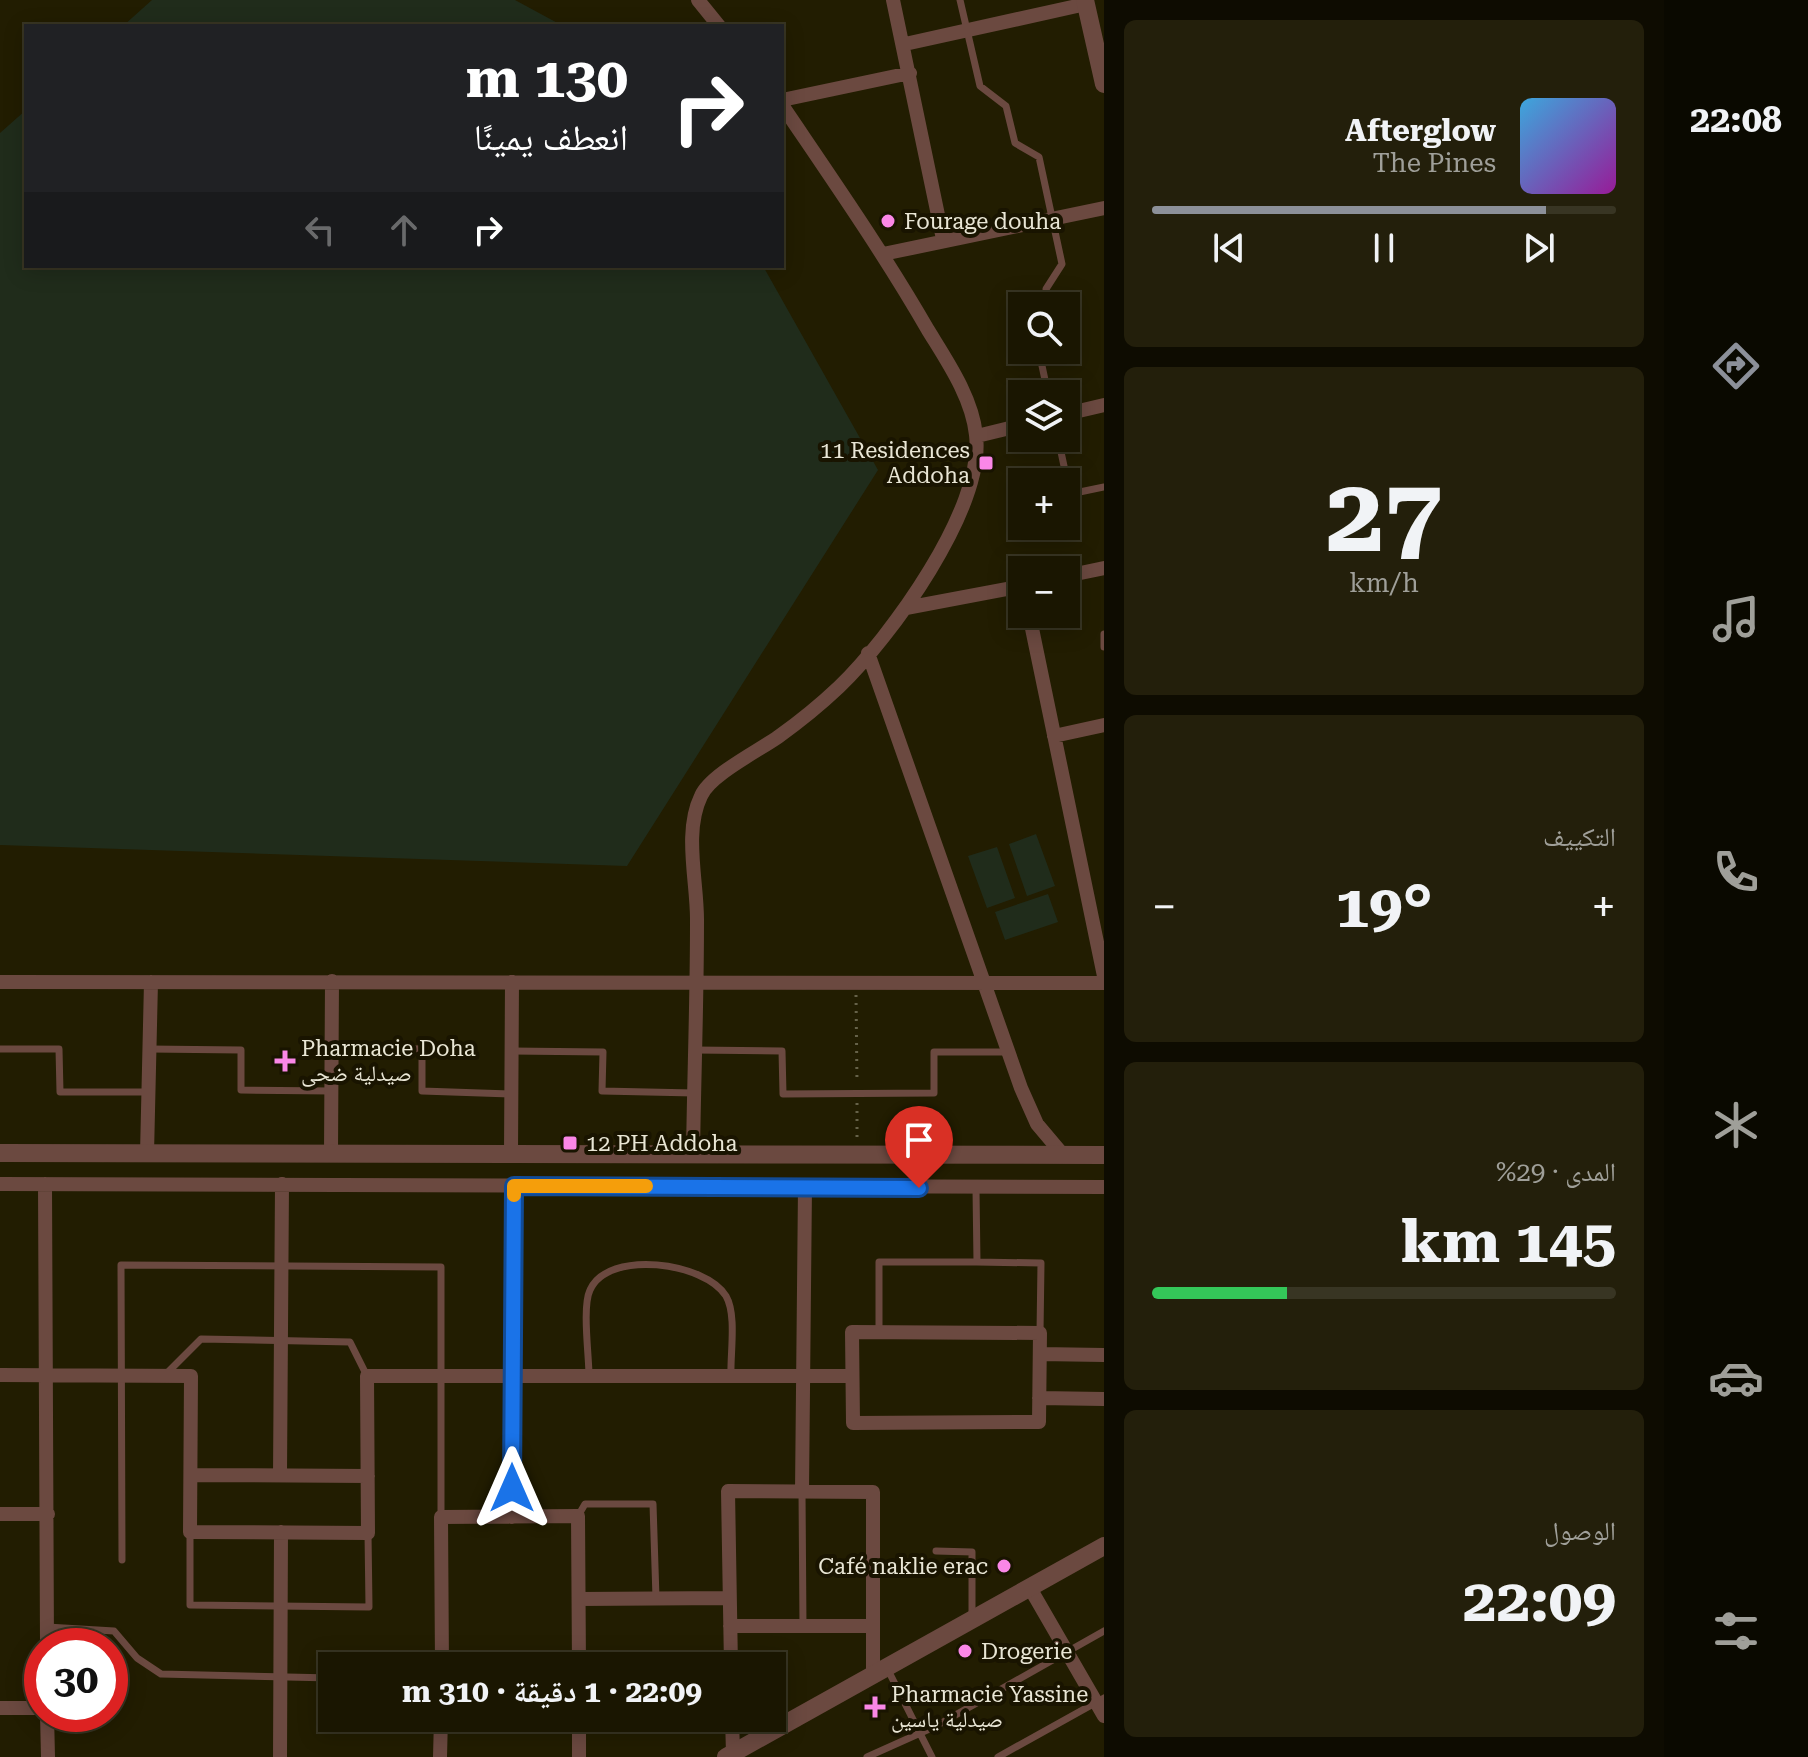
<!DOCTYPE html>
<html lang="ar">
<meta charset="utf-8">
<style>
:root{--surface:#1a1601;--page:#231f0b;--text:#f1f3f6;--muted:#9f9f99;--line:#383523;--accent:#8c9099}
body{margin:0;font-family:"Roboto Serif","Noto Naskh Arabic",serif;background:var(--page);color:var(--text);direction:rtl;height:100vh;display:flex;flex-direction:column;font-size:30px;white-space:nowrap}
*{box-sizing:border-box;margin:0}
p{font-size:26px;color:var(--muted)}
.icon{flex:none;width:44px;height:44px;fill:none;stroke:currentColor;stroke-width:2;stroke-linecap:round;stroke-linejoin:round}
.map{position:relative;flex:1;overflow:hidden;direction:ltr}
.details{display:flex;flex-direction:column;gap:20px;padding:20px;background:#0e0c01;width:560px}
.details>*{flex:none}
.hud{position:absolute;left:24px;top:24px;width:760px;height:244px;border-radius:0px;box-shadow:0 4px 20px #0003,0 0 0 2px var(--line);direction:rtl;background:#202124;color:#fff;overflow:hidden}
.buttons{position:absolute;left:1008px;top:292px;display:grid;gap:16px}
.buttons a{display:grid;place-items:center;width:72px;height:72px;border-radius:0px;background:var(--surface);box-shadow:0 4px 20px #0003,0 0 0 2px var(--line);font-size:40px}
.speed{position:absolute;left:24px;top:1628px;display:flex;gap:16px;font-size:40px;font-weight:700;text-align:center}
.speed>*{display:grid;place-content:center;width:104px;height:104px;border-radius:50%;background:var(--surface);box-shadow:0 4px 20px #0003,0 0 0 2px var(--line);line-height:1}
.speed .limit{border:12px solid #d22;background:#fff;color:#111}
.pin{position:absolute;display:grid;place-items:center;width:68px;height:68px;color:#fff;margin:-82px -34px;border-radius:50% 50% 50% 0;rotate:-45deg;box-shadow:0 0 8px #0007}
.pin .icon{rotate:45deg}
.me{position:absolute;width:88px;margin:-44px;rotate:0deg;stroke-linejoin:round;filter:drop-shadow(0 0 6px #0008)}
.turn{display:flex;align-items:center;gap:28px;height:168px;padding:0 24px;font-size:36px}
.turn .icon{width:104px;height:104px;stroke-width:2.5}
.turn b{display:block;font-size:56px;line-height:68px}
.lanes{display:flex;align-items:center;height:76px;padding:0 24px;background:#0003;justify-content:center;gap:40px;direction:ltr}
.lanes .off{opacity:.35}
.big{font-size:60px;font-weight:700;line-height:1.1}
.details .tile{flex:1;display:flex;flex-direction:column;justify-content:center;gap:12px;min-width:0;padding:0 28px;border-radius:12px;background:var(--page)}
.details .dial{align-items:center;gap:0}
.dial b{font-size:104px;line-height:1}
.song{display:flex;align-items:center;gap:24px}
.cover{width:96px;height:96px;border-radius:12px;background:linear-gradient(135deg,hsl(200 70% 55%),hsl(300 70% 35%))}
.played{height:8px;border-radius:4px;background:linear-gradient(90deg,var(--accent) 85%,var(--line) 85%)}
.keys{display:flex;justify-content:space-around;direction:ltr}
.heat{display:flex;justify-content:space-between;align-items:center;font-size:44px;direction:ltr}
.charge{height:12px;border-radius:6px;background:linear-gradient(90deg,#34c759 29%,var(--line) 0)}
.trip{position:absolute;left:318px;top:1652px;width:468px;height:80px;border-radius:0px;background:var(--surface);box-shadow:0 4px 20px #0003,0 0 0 2px var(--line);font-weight:700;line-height:80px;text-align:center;direction:rtl}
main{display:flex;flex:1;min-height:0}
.tabs{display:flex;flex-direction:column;width:144px;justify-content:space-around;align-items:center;background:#0a0900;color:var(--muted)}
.tabs .icon{width:56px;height:56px}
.tabs .selected{color:var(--accent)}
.tabs b{font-size:36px;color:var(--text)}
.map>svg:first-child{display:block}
</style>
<main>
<nav class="tabs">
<b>22:08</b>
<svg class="icon selected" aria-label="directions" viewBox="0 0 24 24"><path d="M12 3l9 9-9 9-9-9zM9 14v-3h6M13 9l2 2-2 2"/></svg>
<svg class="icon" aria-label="music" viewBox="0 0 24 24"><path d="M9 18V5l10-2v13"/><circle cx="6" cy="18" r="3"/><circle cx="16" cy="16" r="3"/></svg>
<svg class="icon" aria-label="phone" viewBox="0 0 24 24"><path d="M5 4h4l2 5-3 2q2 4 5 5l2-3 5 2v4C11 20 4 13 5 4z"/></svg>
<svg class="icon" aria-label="climate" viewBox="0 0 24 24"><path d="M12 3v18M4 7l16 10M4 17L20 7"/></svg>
<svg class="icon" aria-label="car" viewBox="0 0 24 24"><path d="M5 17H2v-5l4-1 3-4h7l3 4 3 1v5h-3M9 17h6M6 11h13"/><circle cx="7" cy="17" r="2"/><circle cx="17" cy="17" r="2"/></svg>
<svg class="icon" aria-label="filters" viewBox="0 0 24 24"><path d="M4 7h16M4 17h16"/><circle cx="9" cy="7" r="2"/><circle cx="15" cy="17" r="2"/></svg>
</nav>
<section class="details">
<div class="tile">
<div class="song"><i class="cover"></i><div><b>Afterglow</b><p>The Pines</p></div></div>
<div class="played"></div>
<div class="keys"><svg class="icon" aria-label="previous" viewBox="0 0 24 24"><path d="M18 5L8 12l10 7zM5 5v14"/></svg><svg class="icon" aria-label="pause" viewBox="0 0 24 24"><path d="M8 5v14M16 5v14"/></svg><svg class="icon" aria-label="next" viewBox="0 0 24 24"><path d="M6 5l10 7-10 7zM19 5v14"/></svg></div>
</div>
<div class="tile dial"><b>27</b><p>km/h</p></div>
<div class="tile"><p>التكييف</p>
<div class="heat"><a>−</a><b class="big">19°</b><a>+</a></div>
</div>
<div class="tile"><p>المدى · 29%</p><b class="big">145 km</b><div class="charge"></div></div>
<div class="tile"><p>الوصول</p><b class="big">22:09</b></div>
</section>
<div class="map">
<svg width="1104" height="1757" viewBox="0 0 1104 1757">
<rect width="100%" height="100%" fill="#221d01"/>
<path fill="#202c1b" d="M152,0H515L563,26H123Z
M26,110V266H763L878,470L627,866L0,845V133Z
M1036,834L1055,886L1027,896L1009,844Z
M997,847L1015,898L987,908L968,856Z
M1048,894L1058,922L1005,940L995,912Z"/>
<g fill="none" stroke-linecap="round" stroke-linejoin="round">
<path stroke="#666249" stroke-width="3" stroke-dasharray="2 6" stroke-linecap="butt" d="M856,995L857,1083
M857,1103V1139"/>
<path stroke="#6b4940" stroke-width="7" d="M960,0L980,86L1006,106L1015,143L1039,157L1062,264L1046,289L1050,306
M1048,350L1041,361L1048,394
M1058,438L1070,494L1104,487
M1104,634V647
M332,1047L422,1049V1091L512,1094
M0,1049H59L60,1092H148
M149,1049L241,1050V1090L331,1091
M695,1050L782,1051L783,1094L934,1093V1052H1010
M512,1051L603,1052L602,1091L694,1093
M976,1189L977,1262L1041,1263L1040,1333
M879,1331V1262H977
M165,1375L201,1339L350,1342L367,1376
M589,1376C589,1355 582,1307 590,1290C608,1249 705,1262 726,1296C737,1315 730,1354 731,1376
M802,1492L803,1626
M578,1516L585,1504H653L656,1598
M190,1532V1605L369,1607L368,1533
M936,1551L972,1552V1617
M122,1560L121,1265L441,1267V1517
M47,1627L114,1631L137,1658L161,1674L332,1678
M442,1656L579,1657
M888,1670L932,1757
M867,1757L936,1726L1104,1631
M998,1757L1104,1698"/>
<path stroke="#6b4940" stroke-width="14" d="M698,0L719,26
M893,0L943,239
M905,44L1086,4
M782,100L910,73
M883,254L1104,208
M1066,414L1104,405
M977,436L1022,425
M1066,576L1104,568
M906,608L1022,586
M1029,614L1104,976
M868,653L1021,1088L1037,1124L1064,1156
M1054,736L1104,725
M0,982L1104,983
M331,1153L332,981
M147,1154L151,982
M511,1154L512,982
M693,1155C694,1078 697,1001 697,923C698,884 683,833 701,796C710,775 758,751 778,737C799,722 820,705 839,687C890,638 985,508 976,435C972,397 947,361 928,330C883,252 832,179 782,105
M0,1184L1104,1187
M45,1184L47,1646
M852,1332L1040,1333L1039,1422L853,1423Z
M1040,1354L1104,1355
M0,1375L191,1376L190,1532L368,1533L367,1376H852
M1039,1398L1104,1399
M191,1475L368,1476
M280,1475L282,1184
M802,1492L805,1186
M0,1514H48
M512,1517L514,1186
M1030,1588L1104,1716
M579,1599L729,1598
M730,1626H873
M442,1666L441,1517L578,1516L579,1666
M731,1666L728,1491L873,1492V1674
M0,1708H42
M47,1714L48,1757
M579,1718V1757
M732,1718L733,1753
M280,1757L281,1532
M440,1757L441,1718"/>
<path stroke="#6b4940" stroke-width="18" d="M1085,0L1104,84
M0,1153L1104,1155
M726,1757L1104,1546"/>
</g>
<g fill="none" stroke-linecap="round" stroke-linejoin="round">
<g stroke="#114b97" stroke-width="20">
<path id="route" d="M512,1488L514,1186L919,1188"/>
</g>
<use href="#route" stroke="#1a73e8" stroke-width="14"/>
<path stroke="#f59e0b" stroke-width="14" d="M514,1195V1186H646"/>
</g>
<g fill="#fa87e7" stroke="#191400" stroke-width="3">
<circle cx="888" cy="221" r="8"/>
<rect x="978" y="455" width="16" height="16" rx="4"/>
<path d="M281 1049h8v8h8v8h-8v8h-8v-8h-8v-8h8z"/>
<rect x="562" y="1135" width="16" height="16" rx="4"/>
<circle cx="1004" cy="1566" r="8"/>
<circle cx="965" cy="1651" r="8"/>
<path d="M871 1695h8v8h8v8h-8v8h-8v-8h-8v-8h8z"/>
</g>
<g text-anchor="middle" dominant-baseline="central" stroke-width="8" stroke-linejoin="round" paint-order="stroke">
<g font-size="22" fill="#e9e6d5" stroke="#191400" text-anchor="start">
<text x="904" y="221">Fourage douha</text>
<text x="970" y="450" text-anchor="end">11 Residences<tspan x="970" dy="25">Addoha</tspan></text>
<text x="301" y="1048">Pharmacie Doha<tspan x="301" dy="25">صيدلية ضحى</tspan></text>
<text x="586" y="1143">12 PH Addoha</text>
<text x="988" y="1566" text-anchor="end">Café naklie erac</text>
<text x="981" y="1651">Drogerie</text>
<text x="891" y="1694">Pharmacie Yassine<tspan x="891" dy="25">صيدلية ياسين</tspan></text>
</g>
</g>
</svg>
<div class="buttons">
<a><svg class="icon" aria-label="search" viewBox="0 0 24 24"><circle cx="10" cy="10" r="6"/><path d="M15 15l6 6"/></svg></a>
<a><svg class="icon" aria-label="layers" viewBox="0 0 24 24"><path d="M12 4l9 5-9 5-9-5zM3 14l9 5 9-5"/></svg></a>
<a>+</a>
<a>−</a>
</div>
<div class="speed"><div class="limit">30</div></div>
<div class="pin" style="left:919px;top:1188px;background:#d93025"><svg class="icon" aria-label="arrive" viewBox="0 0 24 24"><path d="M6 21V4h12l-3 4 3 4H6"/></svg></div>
<svg class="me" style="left:512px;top:1488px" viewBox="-20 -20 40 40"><path d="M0-17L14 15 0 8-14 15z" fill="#1a73e8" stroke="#fff" stroke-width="4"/></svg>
<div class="trip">22:09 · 1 دقيقة · 310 m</div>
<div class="hud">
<div class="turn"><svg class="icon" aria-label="right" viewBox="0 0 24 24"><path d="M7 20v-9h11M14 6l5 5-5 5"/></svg><div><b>130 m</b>انعطف يمينًا</div></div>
<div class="lanes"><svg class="icon off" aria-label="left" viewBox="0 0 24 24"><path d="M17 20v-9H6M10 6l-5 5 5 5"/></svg><svg class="icon off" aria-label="ahead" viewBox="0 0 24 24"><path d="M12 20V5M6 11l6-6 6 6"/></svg><svg class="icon" aria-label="right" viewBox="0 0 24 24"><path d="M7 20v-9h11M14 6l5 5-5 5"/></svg></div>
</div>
</div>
</main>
